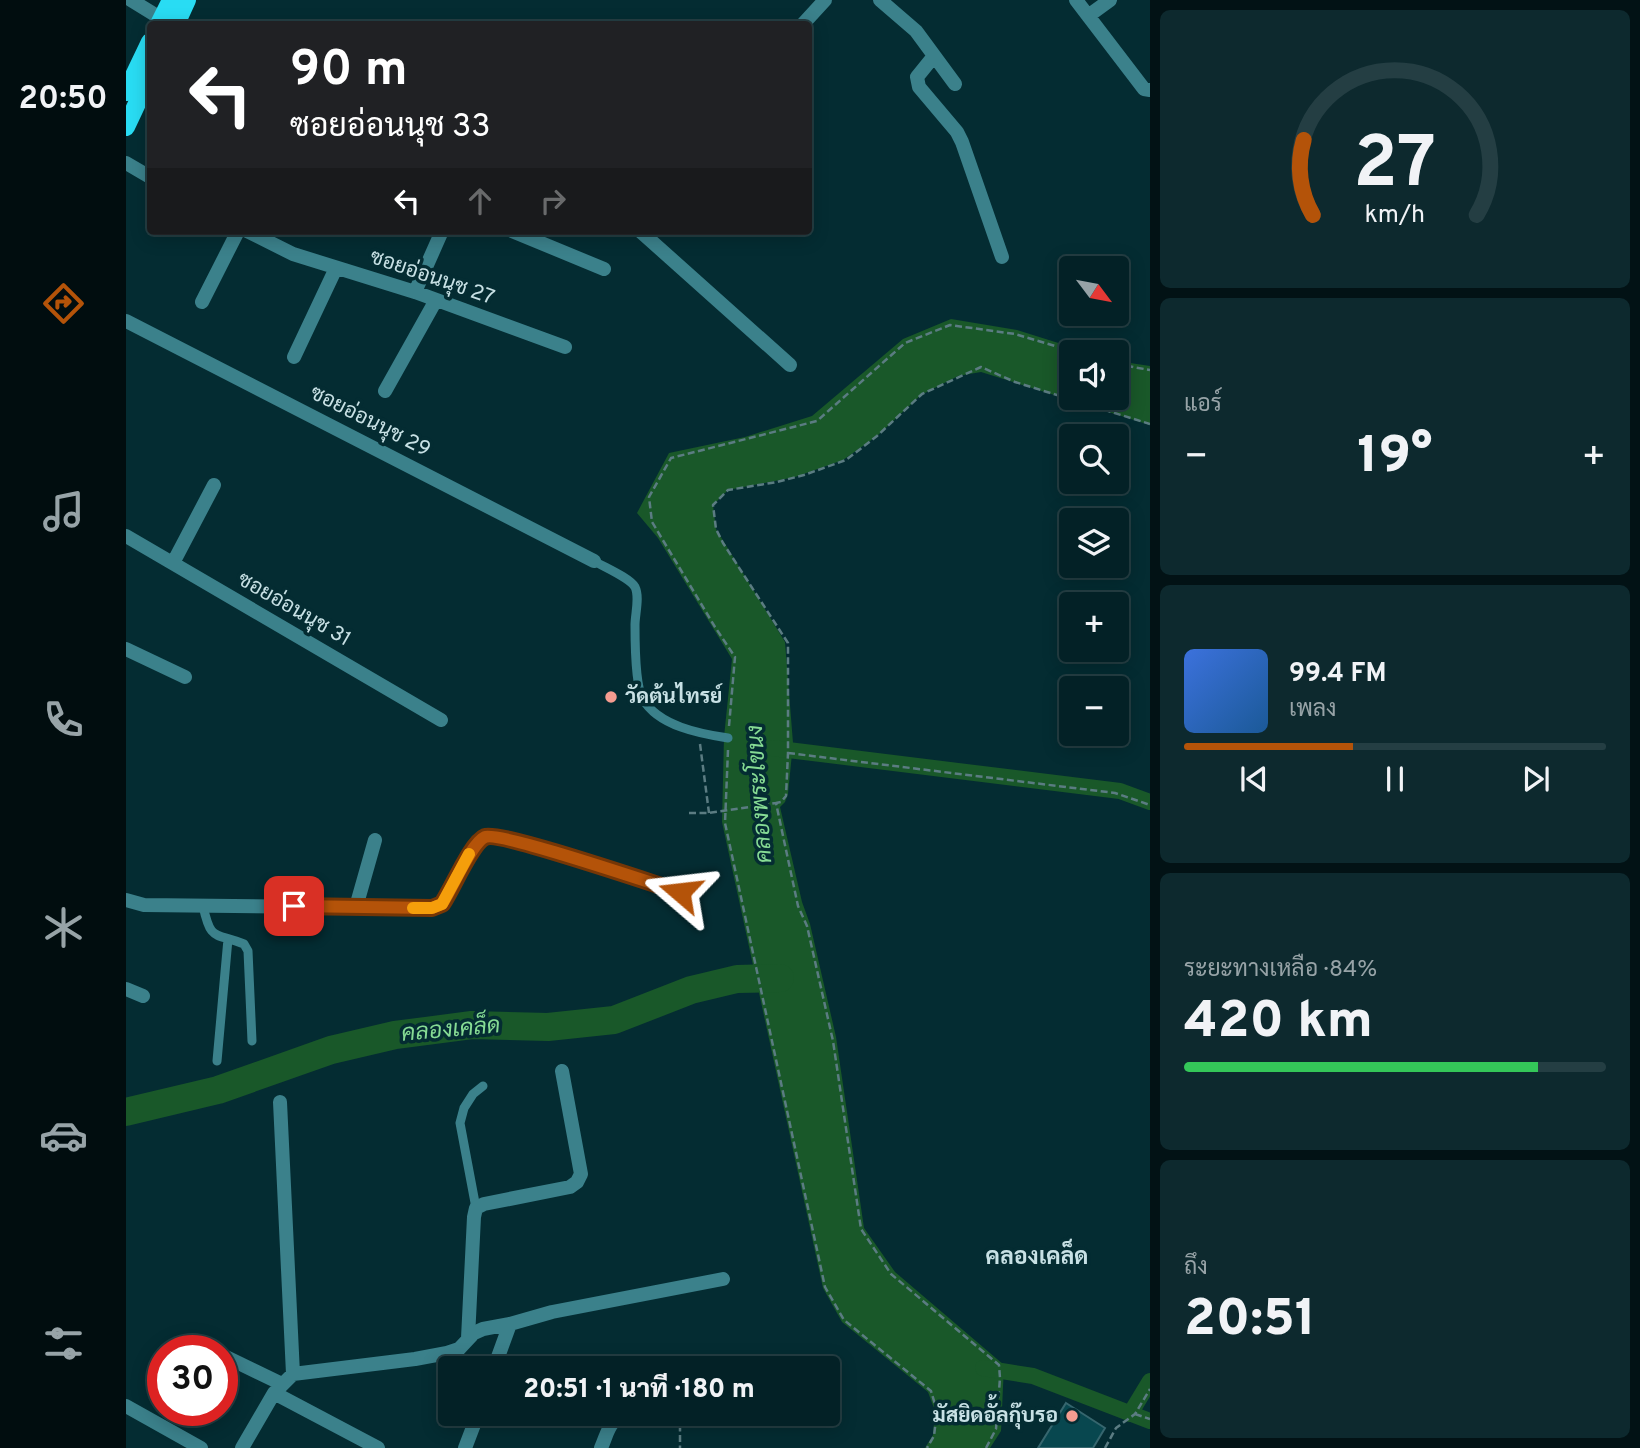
<!DOCTYPE html>
<html lang="th">
<meta charset="utf-8">
<style>
:root{--surface:#032126;--page:#0d292e;--text:#f1f3f6;--muted:#97a3a7;--line:#243e43;--accent:#b45309}
body{margin:0;font-family:Overpass,Sarabun,sans-serif;background:var(--page);color:var(--text);height:100vh;display:flex;flex-direction:column;font-size:26px;white-space:nowrap}
*{box-sizing:border-box;margin:0}
p{font-size:23px;color:var(--muted)}
.icon{flex:none;width:38px;height:38px;fill:none;stroke:currentColor;stroke-width:2;stroke-linecap:round;stroke-linejoin:round}
.map{position:relative;flex:1;overflow:hidden}
.sheet{display:flex;flex-direction:column;gap:10px;padding:10px;background:#021215;width:490px}
.sheet>*{flex:none}
.banner{position:absolute;left:21px;top:21px;width:665px;height:214px;border-radius:7px;box-shadow:0 4px 18px #0003,0 0 0 2px var(--line);background:#202124;color:#fff;overflow:hidden}
.needle{width:46px;rotate:122deg}
.controls{position:absolute;left:933px;top:256px;display:grid;gap:14px}
.controls a{display:grid;place-items:center;width:70px;height:70px;border-radius:7px;background:var(--surface);box-shadow:0 4px 18px #0003,0 0 0 2px var(--line);font-size:35px}
.speed{position:absolute;left:21px;top:1335px;display:flex;gap:14px;font-size:35px;font-weight:700;text-align:center}
.speed>*{display:grid;place-content:center;width:91px;height:91px;border-radius:50%;background:var(--surface);box-shadow:0 4px 18px #0003,0 0 0 2px var(--line);line-height:1}
.speed .limit{border:10px solid #d22;background:#fff;color:#111}
.pin{position:absolute;display:grid;place-items:center;width:60px;height:60px;color:#fff;margin:-30px;border-radius:14px;box-shadow:0 4px 10px #0006}
.me{position:absolute;width:77px;margin:-38px;rotate:287deg;stroke-linejoin:round;filter:drop-shadow(0 0 5px #0008)}
.turn{display:flex;align-items:center;gap:24px;height:147px;padding:0 28px;font-size:32px}
.turn .icon{width:91px;height:91px;stroke-width:2.5}
.turn b{display:block;font-size:49px;line-height:60px}
.lanes{display:flex;align-items:center;height:66px;padding:0 28px;background:#0003;justify-content:center;gap:35px;direction:ltr}
.lanes .off{opacity:.35}
.big{font-size:52px;font-weight:800;line-height:1.1}
.sheet .tile{flex:1;display:flex;flex-direction:column;justify-content:center;gap:10px;min-width:0;padding:0 24px;border-radius:10px;background:var(--page)}
.sheet .dial{align-items:center;gap:0}
.dial svg{height:182px;overflow:visible;fill:none;stroke:var(--line);stroke-width:7;stroke-linecap:round;text-anchor:middle}
.dial text{fill:var(--text);stroke:none}
.song{display:flex;align-items:center;gap:21px}
.cover{width:84px;height:84px;border-radius:10px;background:linear-gradient(135deg,hsl(220 70% 55%),hsl(210 70% 35%))}
.played{height:7px;border-radius:4px;background:linear-gradient(90deg,var(--accent) 40%,var(--line) 40%)}
.keys{display:flex;justify-content:space-around;direction:ltr}
.heat{display:flex;justify-content:space-between;align-items:center;font-size:38px;direction:ltr}
.charge{height:10px;border-radius:5px;background:linear-gradient(90deg,#34c759 84%,var(--line) 0)}
.trip{position:absolute;left:312px;top:1356px;width:402px;height:70px;border-radius:7px;background:var(--surface);box-shadow:0 4px 18px #0003,0 0 0 2px var(--line);font-weight:800;line-height:70px;text-align:center}
main{display:flex;flex:1;min-height:0}
.tabs{display:flex;flex-direction:column;width:126px;justify-content:space-around;align-items:center;background:#010d0f;color:var(--muted)}
.tabs .icon{width:49px;height:49px}
.tabs .on{color:var(--accent)}
.tabs b{font-size:32px;color:var(--text)}
.map>svg:first-child{display:block}
</style>
<main>
<nav class="tabs">
<b>20:50</b>
<svg class="icon on" aria-label="directions" viewBox="0 0 24 24"><path d="M12 3l9 9-9 9-9-9zM9 14v-3h6M13 9l2 2-2 2"/></svg>
<svg class="icon" aria-label="music" viewBox="0 0 24 24"><path d="M9 18V5l10-2v13"/><circle cx="6" cy="18" r="3"/><circle cx="16" cy="16" r="3"/></svg>
<svg class="icon" aria-label="phone" viewBox="0 0 24 24"><path d="M5 4h4l2 5-3 2q2 4 5 5l2-3 5 2v4C11 20 4 13 5 4z"/></svg>
<svg class="icon" aria-label="climate" viewBox="0 0 24 24"><path d="M12 3v18M4 7l16 10M4 17L20 7"/></svg>
<svg class="icon" aria-label="car" viewBox="0 0 24 24"><path d="M5 17H2v-5l4-1 3-4h7l3 4 3 1v5h-3M9 17h6M6 11h13"/><circle cx="7" cy="17" r="2"/><circle cx="17" cy="17" r="2"/></svg>
<svg class="icon" aria-label="filters" viewBox="0 0 24 24"><path d="M4 7h16M4 17h16"/><circle cx="9" cy="7" r="2"/><circle cx="15" cy="17" r="2"/></svg>
</nav>
<div class="map">
<svg width="1024" height="1448" viewBox="0 0 1024 1448">
<rect width="100%" height="100%" fill="#042c32"/>
<path fill="#195829" d="M825,319L891,330L961,352H945V397H990L991,361L1024,366V425L855,372L832,376L795,395L751,436L717,460L669,477L602,490L587,505L590,529L659,642L667,743L662,794L659,802L654,807L676,902L684,924L710,1037L738,1228L769,1272L878,1365L875,1431L864,1448H799L807,1435L809,1411L802,1392L716,1322L697,1288L596,822L598,737L606,659L532,538L511,513L543,453L619,437L686,416L777,339Z"/>
<g fill="none" stroke-linecap="round" stroke-linejoin="round">
<path stroke="#195829" stroke-width="16" d="M646,748L994,791L1024,802
M857,1368L907,1376L1024,1421
M1004,1414L1024,1381"/>
<path stroke="#195829" stroke-width="28" d="M0,1112L92,1090L205,1050L269,1035L346,1025L422,1027L488,1020L565,990L611,979L654,978"/>
</g>
<path fill="#08474f" stroke="#36666e" stroke-width="2" d="M940,1403L979,1428L967,1448H912Z"/>
<g fill="none" stroke-linecap="round" stroke-linejoin="round">
<path stroke="#5b7c82" stroke-width="2.5" stroke-dasharray="7 3.5" stroke-linecap="butt" d="M990,364L1024,370
M603,726L609,657L589,627L526,522L523,497L545,458L691,421L779,343L824,325L889,334L949,352
M574,744L583,813
M602,750L599,823L699,1287L718,1320L805,1391L811,1411L808,1436L801,1448
M662,753L989,793L1024,805
M563,813H583L650,803
M554,1414V1448
M1009,1414L1024,1419
M860,1448L870,1429L874,1378L873,1365L765,1274L735,1229L707,1041L681,926L672,906L650,803L655,802L660,796L662,753V643L597,543L590,529L587,505L602,490L651,482L678,475L720,460L751,436L796,394L855,367L889,382L1024,424
M979,1448L990,1428L1009,1414L1024,1389"/>
<path stroke="#3b818b" stroke-width="9" d="M468,561C478,567 504,578 509,587C514,597 509,614 509,625C509,642 509,686 517,699C532,726 575,734 602,738
M77,906C85,942 88,932 118,944L122,951L126,1041
M91,1061L102,939
M350,1208L334,1123L338,1108L347,1094L357,1086"/>
<path stroke="#3b818b" stroke-width="14" d="M5,0L44,24
M754,0L790,31L829,84
M950,0L1018,89L1024,90
M962,16L984,0
M677,24L699,0
M808,56L791,77L793,87L831,132L836,142L876,257
M0,163L24,177
M121,231L167,254L289,292L439,347
M386,231L478,269
M514,231L664,365
M289,292L316,231
M76,302L112,231
M0,321L468,561
M168,357L210,268
M259,391L310,300
M0,536L315,720
M47,563L88,485
M0,649L59,677
M0,900L18,905L306,908L316,904C326,890 344,843 359,837C373,831 528,884 554,892
M230,907L249,840
M0,989L17,996
M154,1102L167,1374
M342,1338L348,1217L350,1208L358,1204L444,1187L451,1182L455,1174L436,1071
M96,1355L156,1384
M368,1368L384,1324
M148,1393L252,1448
M0,1406L75,1448
M116,1448L148,1393L167,1374L289,1359L321,1353L333,1349L348,1333L357,1329L384,1324L426,1312L597,1279
M339,1448L352,1414
M475,1448C484,1427 482,1419 507,1414"/>
<path stroke="#29dcf3" stroke-width="18" d="M33,24L45,0
M50,24L61,0
M0,92L24,42
M0,127L24,76"/>
</g>
<g fill="none" stroke-linecap="round" stroke-linejoin="round">
<g stroke="#753606" stroke-width="18">
<path id="route" d="M168,906L306,908L316,904C326,890 345,843 359,837C373,831 528,884 554,892"/>
</g>
<use href="#route" stroke="#b45309" stroke-width="12"/>
<path stroke="#f59e0b" stroke-width="12" d="M287,908H306L316,904L343,854"/>
</g>
<g fill="#f59c90" stroke="#042c32" stroke-width="2.5">
<circle cx="485" cy="697" r="7"/>
<circle cx="946" cy="1416" r="7"/>
</g>
<g text-anchor="middle" dominant-baseline="central" stroke-width="7" stroke-linejoin="round" paint-order="stroke">
<g font-size="21" fill="#c8e1e5" stroke="#042c32">
<text transform="translate(306 278) rotate(19)">ซอยอ่อนนุช 27</text>
<text transform="translate(244 422) rotate(27)">ซอยอ่อนนุช 29</text>
<text transform="translate(168 610) rotate(30)">ซอยอ่อนนุช 31</text>
</g>
<g font-size="21" font-weight="bold" fill="#c8e1e5" stroke="#042c32" text-anchor="start">
<text x="499" y="697">วัดต้นไทรย์</text>
<text x="932" y="1416" text-anchor="end">มัสยิดอั้ลกุ๊บรอ</text>
</g>
<g font-size="23" font-style="italic" fill="#86db94" stroke="#042c32">
<text transform="translate(635 794) rotate(-94)">คลองพระโขนง</text>
<text transform="translate(325 1031) rotate(-5)">คลองเคล็ด</text>
</g>
<g font-size="23" font-weight="bold" fill="#c8e1e5" stroke="#042c32">
<text x="911" y="1258">คลองเคล็ด</text>
</g>
</g>
</svg>
<div class="controls">
<a><svg class="needle" viewBox="-14 -14 28 28"><path d="M0-13l5 13h-10z" fill="#e53935"/><path d="M0 13l5-13h-10z" fill="#97a3a7"/></svg></a>
<a><svg class="icon" aria-label="sound" viewBox="0 0 24 24"><path d="M4 9h4l5-4v14l-5-4H4zM17 9q2 3 0 6"/></svg></a>
<a><svg class="icon" aria-label="search" viewBox="0 0 24 24"><circle cx="10" cy="10" r="6"/><path d="M15 15l6 6"/></svg></a>
<a><svg class="icon" aria-label="layers" viewBox="0 0 24 24"><path d="M12 4l9 5-9 5-9-5zM3 14l9 5 9-5"/></svg></a>
<a>+</a>
<a>−</a>
</div>
<div class="speed"><div class="limit">30</div></div>
<div class="pin" style="left:168px;top:906px;background:#d93025"><svg class="icon" aria-label="arrive" viewBox="0 0 24 24"><path d="M6 21V4h12l-3 4 3 4H6"/></svg></div>
<svg class="me" style="left:554px;top:892px" viewBox="-20 -20 40 40"><path d="M0-17L14 15 0 8-14 15z" fill="#b45309" stroke="#fff" stroke-width="4"/></svg>
<div class="trip">20:51 · 1 นาที · 180 m</div>
<div class="banner">
<div class="turn"><svg class="icon" aria-label="left" viewBox="0 0 24 24"><path d="M17 20v-9H6M10 6l-5 5 5 5"/></svg><div><b>90 m</b>ซอยอ่อนนุช 33</div></div>
<div class="lanes"><svg class="icon" aria-label="left" viewBox="0 0 24 24"><path d="M17 20v-9H6M10 6l-5 5 5 5"/></svg><svg class="icon off" aria-label="ahead" viewBox="0 0 24 24"><path d="M12 20V5M6 11l6-6 6 6"/></svg><svg class="icon off" aria-label="right" viewBox="0 0 24 24"><path d="M7 20v-9h11M14 6l5 5-5 5"/></svg></div>
</div>
</div>
<section class="sheet">
<div class="tile dial"><svg viewBox="0 0 100 80">
<path d="M14 69A42 42 0 1 1 86 69"/>
<path d="M14 69A42 42 0 0 1 10 36" stroke="#b45309"/>
<text x="50" y="56" font-size="32" font-weight="700">27</text>
<text x="50" y="72" font-size="11">km/h</text>
</svg></div>
<div class="tile"><p>แอร์</p>
<div class="heat"><a>−</a><b class="big">19°</b><a>+</a></div>
</div>
<div class="tile">
<div class="song"><i class="cover"></i><div><b>99.4 FM</b><p>เพลง</p></div></div>
<div class="played"></div>
<div class="keys"><svg class="icon" aria-label="previous" viewBox="0 0 24 24"><path d="M18 5L8 12l10 7zM5 5v14"/></svg><svg class="icon" aria-label="pause" viewBox="0 0 24 24"><path d="M8 5v14M16 5v14"/></svg><svg class="icon" aria-label="next" viewBox="0 0 24 24"><path d="M6 5l10 7-10 7zM19 5v14"/></svg></div>
</div>
<div class="tile"><p>ระยะทางเหลือ · 84%</p><b class="big">420 km</b><div class="charge"></div></div>
<div class="tile"><p>ถึง</p><b class="big">20:51</b></div>
</section>
</main>
